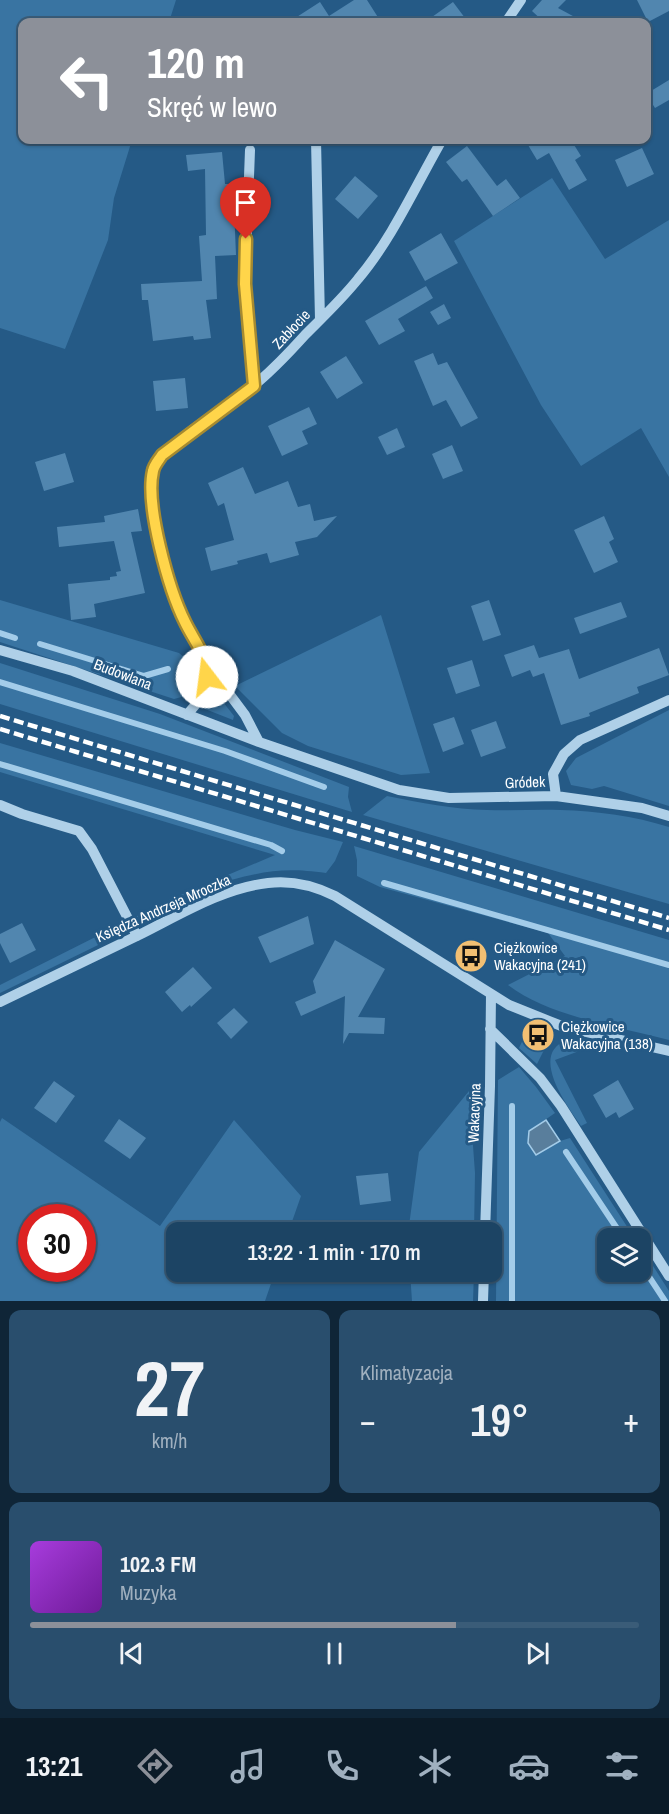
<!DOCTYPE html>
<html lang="pl">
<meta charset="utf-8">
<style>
:root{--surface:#1c4464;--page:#294e6d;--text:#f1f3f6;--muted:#a0b0bf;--line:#3a5c78;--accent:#8c9099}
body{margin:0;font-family:"Archivo Narrow",sans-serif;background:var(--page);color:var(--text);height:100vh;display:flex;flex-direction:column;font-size:22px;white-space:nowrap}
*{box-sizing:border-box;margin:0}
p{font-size:20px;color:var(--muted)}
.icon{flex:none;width:33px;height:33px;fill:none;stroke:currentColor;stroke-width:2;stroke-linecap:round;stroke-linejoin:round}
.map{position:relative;height:1301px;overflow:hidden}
.side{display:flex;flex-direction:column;gap:9px;padding:9px;background:#0f2537;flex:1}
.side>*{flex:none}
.top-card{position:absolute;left:18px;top:18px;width:633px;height:126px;border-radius:12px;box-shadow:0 2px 4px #0004,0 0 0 2px var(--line);background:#8c9099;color:#fff;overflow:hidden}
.tools{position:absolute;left:597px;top:1228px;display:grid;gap:12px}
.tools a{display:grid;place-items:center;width:54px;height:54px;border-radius:12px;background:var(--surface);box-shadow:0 2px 4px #0004,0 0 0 2px var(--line);font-size:30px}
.speed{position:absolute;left:18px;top:1204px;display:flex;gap:12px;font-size:30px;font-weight:700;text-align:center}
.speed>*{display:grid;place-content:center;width:78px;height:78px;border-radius:50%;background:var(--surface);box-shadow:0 2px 4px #0004,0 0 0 2px var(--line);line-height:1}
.speed .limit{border:9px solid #d22;background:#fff;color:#111}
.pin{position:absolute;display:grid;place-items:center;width:51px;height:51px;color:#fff;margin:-62px -26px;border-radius:50% 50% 50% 0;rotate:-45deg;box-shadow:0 0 6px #0007}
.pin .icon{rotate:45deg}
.me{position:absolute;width:66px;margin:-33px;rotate:345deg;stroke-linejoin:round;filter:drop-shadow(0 0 4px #0008)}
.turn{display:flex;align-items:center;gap:21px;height:126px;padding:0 30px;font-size:27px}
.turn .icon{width:78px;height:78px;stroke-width:2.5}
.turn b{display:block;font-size:42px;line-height:51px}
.big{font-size:45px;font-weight:600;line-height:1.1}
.side .tile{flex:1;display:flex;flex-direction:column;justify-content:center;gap:9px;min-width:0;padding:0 21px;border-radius:12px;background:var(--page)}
.side .dial{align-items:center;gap:0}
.dial b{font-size:78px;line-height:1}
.song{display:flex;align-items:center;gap:18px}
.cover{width:72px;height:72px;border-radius:9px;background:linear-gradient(135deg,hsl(280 70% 55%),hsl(280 70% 35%))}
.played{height:6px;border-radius:3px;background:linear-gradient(90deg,var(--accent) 70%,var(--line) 70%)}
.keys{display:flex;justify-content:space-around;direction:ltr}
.heat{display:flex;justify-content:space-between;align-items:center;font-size:33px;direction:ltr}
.side .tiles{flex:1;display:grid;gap:9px;grid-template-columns:1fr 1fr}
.tile:last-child{grid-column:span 2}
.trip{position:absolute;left:166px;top:1222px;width:336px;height:60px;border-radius:12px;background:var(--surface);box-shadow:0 2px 4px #0004,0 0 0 2px var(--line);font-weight:600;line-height:60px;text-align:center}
.tabs{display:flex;height:96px;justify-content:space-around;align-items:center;background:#0b1b28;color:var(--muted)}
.tabs .icon{width:42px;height:42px}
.tabs .selected{color:var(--accent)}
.tabs b{font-size:27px;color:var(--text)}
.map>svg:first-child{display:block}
</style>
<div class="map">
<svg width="669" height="1301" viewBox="0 0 669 1301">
<rect width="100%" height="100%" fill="#255a86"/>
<path fill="#3974a2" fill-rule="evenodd" d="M0,0H176L169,22H22V140H132L114,198L108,240L65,349L0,328Z
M552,178L605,259L669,220V477L641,428L581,466L541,405L454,241Z
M0,600L179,653L192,664L198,681L189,695L174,699L0,642Z
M381,615L430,773L401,775L308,746L282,733L235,686Z
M0,663L160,714L349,787L348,797L352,812L0,704Z
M216,693L234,716L233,720L205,709V707Z
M669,710V806L604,786L592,789L571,785L566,771L576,758Z
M0,743L295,830L343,842L335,861L326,873C286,868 270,870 231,880L0,993V985L171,899L275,855L0,772Z
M387,796C421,803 453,809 487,810C512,811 536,809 560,810C597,811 634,816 669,827V904L363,815Z
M354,846L669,940V1040C619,1027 548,1016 508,985L565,956L548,933L380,887L357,876V860Z
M529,1027L551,1036L537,1064L519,1048Z
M567,1040L590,1047L555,1060L587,1123L581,1126C568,1107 528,1054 567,1040Z
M519,1067L536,1087L555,1113L529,1131L528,1143L536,1155L560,1141L570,1138L635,1239H608V1272H640L641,1247L669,1291V1301H496L498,1080Z
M469,1091L475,1173L474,1233H408L419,1152Z
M2,1118L160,1226L234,1120L301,1196L288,1233H177V1272H275L265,1301H0V1122ZM32,1218H82V1269H32Z
M410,1272H474L473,1301H412Z"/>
<path fill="#597e9c" stroke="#a3cce9" stroke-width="1.5" d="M546,1120L560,1141L536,1155L528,1143L529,1131Z"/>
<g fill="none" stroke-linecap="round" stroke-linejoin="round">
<path stroke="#a3cce9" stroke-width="6" d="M0,633L15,638
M40,644L144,676L168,669
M0,682L225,751L324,787
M0,764L271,845L282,851
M384,883L669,965
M512,1106V1301
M566,1152L624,1239
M640,1263L665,1301"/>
</g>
<path fill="#5186af" d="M354,0H367L381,22H289L320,2L329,16Z
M542,0H566L558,8L584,22H544L532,11Z
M637,0H669V11L648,22Z
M453,2L468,22H425Z
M669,80V100L655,108L646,94Z
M525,140H571L581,156L575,160L587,180L569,190L549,153L537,160Z
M467,146L497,186L506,179L520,198L493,216L467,179L462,182L446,162Z
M642,148L654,174L627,187L615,160Z
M222,152L225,184H233L236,255L215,256L217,299L206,300L211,338L194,340L193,336L153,341L148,300H142L141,284L202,281L199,236L206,235L205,169L188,171L186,155Z
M355,176L378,196L358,219L335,199Z
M441,233L458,263L425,281L409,252Z
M426,286L433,298L398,319L405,331L379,345L365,321Z
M444,304L451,318L438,325L430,312Z
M433,353L438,365L447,362L478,418L461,427L446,400L433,406L414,361Z
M346,356L363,383L337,399L320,372Z
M185,378L188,408L156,411L153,381Z
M309,407L317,424L302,431L308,444L282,456L268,426Z
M397,428L405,447L387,455L378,437Z
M452,445L463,471L443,479L432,454Z
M65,453L74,482L44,491L35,462Z
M243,467L255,494L288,481L298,507L310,504L314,521L337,516L317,537L295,542L299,555L270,563L267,553L237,561L238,564L211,571L205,548L234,540L224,503L218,506L208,483Z
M138,509L142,531L131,532L145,593L94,604L96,617L71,620L68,584L110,580V577L117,576L116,572L121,571L114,541L59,547L57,527L105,522L104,516Z
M604,516L614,539L609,542L618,562L594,573L574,530Z
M489,600L501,635L483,641L471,606Z
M621,602L627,617L580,634L574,618Z
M534,645L539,658L569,649L579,679L659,648L669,675L637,687L639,693L589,713L590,716L561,725L544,673L533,677L530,670L512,677L504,655Z
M472,660L480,686L456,694L447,668Z
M454,717L464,744L443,752L433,724Z
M496,721L506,748L481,757L471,730Z
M308,916L314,944L270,963L258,937Z
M22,923L36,950L10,963L0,943V934Z
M335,940L385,969L358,1017L385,1018L384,1034L349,1033L343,1044L345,996L301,1016L295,1002L316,993L313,981Z
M193,967L212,988L191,1007L190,1005L182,1012L165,992Z
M234,1008L248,1022L231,1039L217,1023Z
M618,1080L634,1109L619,1118L616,1112L606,1118L593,1095Z
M54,1081L75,1096L56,1123L34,1108Z
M119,1119L146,1138L130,1159L104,1141Z
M388,1173L391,1201L360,1205L356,1176Z"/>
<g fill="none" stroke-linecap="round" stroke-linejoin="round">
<path stroke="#afd0e8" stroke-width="10" d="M506,22L521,0
M316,140L320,320
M250,150L245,284L254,386
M0,650L73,671L259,742L399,790L449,798L556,796L642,808L669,816
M207,664L245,715L259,742
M187,715C193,707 203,698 206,689C214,664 195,643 185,622C170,592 142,500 153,469C160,448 227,406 247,391C268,375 287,355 305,335C323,317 342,299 358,279C392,239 416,185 442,140
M556,796L553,774L564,754L580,740L669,700
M0,805L22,814L79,831L92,849L137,936
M0,1002C47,979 94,957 141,934C181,914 223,888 268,883C292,880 313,885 335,896L509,1005L564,1027L669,1051
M490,1029L540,1078L561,1106L669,1276
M485,1233L490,1086L491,994
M483,1301L484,1272"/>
<path stroke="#fff" stroke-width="4.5" stroke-dasharray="10 4.5" stroke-linecap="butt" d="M0,716L669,918
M0,729L669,930"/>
</g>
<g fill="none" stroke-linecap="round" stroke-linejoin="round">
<g stroke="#a68a30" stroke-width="15">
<path id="route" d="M207,677C208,656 194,641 185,622C169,590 145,505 153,471C154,465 159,460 162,455L254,386L245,284L246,239"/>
</g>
<use href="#route" stroke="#ffd54a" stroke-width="10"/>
</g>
<defs>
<g id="bus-disc" transform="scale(1.725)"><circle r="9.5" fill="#f2bf73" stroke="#255a86"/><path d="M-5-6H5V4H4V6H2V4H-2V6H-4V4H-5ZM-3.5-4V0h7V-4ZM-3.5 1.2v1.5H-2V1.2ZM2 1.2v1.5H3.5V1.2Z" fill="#111"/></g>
</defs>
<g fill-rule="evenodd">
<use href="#bus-disc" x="471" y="956"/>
<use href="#bus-disc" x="538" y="1035"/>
</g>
<g text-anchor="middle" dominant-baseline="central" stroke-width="6" stroke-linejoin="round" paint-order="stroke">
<g font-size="15" fill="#fff" stroke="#255a86">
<text transform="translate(291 329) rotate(-47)">Zabłocie</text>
<text transform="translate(123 674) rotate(21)">Budowlana</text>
<text transform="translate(525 782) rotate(-2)">Gródek</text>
<text transform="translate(163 908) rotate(-24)">Księdza Andrzeja Mroczka</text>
<text transform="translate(474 1113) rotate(-88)">Wakacyjna</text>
</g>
<g font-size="15" fill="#fff" stroke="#255a86" text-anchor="start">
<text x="494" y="947">Ciężkowice<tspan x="494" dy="17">Wakacyjna (241)</tspan></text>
<text x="561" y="1026">Ciężkowice<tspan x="561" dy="17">Wakacyjna (138)</tspan></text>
</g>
</g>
</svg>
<div class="tools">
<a><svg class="icon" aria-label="layers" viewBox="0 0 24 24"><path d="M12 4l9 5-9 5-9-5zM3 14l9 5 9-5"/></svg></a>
</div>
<div class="speed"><div class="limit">30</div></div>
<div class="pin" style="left:246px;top:239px;background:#d93025"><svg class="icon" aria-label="arrive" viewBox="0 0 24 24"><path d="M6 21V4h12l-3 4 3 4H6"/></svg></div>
<svg class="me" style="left:207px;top:677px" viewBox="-20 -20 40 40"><circle r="19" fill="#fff"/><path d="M0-13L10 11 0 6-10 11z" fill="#ffd54a"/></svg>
<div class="trip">13:22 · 1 min · 170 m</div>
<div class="top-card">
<div class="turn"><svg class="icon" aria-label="left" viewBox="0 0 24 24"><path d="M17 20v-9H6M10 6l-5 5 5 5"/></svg><div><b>120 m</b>Skręć w lewo</div></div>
</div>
</div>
<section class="side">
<div class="tiles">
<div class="tile dial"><b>27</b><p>km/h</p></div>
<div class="tile"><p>Klimatyzacja</p>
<div class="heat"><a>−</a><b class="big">19°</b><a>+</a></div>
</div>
<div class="tile">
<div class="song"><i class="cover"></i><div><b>102.3 FM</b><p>Muzyka</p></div></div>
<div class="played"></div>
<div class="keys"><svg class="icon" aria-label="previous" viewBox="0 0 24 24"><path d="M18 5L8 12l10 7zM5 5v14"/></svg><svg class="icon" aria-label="pause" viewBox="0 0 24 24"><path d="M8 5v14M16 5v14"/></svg><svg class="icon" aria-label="next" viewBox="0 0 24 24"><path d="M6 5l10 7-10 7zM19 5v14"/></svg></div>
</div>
</div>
</section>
<nav class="tabs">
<b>13:21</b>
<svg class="icon selected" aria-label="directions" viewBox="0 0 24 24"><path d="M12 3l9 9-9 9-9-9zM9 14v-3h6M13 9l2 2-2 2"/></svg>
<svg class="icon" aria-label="music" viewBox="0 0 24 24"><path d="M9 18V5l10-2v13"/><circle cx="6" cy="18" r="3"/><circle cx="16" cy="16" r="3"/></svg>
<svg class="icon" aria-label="phone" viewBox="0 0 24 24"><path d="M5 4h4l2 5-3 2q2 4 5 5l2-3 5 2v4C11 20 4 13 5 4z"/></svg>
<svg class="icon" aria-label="climate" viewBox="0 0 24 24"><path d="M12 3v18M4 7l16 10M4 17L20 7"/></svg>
<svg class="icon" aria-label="car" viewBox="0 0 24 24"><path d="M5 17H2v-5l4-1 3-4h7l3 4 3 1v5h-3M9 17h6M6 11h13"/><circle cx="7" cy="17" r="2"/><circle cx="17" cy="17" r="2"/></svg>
<svg class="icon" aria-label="filters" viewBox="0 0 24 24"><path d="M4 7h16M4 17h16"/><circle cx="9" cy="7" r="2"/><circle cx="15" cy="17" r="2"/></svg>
</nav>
